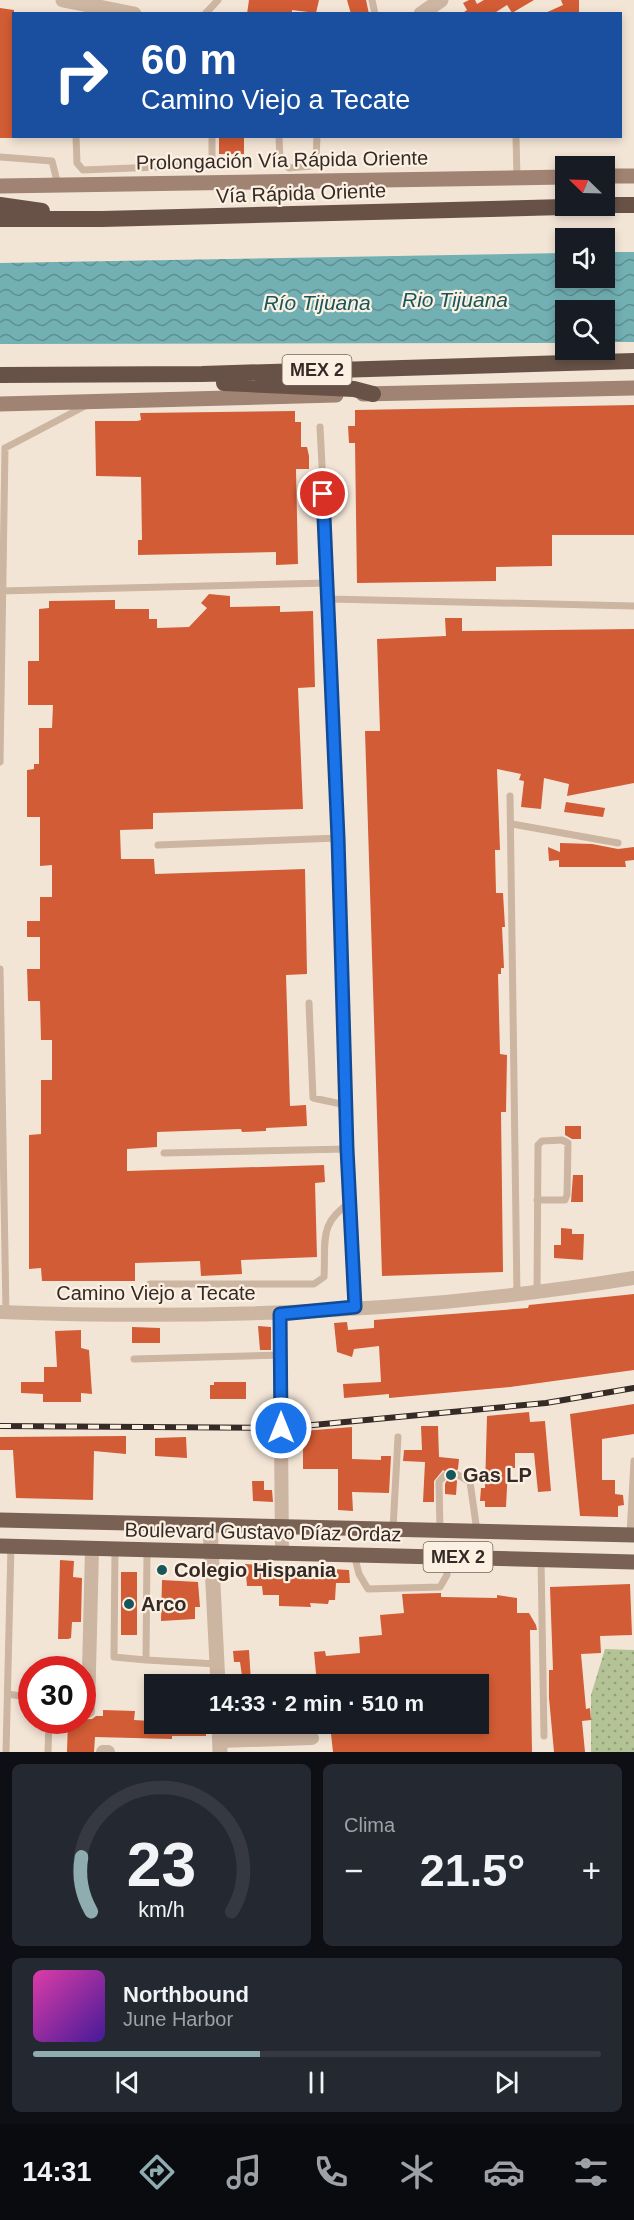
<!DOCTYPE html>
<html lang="es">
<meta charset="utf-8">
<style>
:root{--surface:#171b24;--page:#242831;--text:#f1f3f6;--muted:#9ea1a6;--line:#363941;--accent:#8facb0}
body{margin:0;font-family:Helvetica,sans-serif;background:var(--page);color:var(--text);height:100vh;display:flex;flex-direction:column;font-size:22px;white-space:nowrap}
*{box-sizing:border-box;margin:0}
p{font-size:20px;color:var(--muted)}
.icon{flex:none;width:33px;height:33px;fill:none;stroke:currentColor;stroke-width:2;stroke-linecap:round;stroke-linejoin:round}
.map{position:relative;height:1752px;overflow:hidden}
.sheet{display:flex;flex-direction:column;gap:12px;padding:12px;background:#0d0f14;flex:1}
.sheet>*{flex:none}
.top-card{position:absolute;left:12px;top:12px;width:610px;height:126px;border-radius:0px;box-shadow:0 3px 9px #0003;background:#1a4fa0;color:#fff;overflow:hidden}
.needle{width:39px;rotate:293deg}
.tools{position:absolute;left:555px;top:156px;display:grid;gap:12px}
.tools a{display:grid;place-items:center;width:60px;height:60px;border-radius:0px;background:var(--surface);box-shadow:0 3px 9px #0003;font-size:30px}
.speed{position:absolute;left:18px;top:1656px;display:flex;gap:12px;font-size:30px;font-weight:700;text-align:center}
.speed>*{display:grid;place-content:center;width:78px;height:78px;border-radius:50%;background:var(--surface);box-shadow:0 3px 9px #0003;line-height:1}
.speed .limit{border:9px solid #d22;background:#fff;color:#111}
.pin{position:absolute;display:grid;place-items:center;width:51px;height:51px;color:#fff;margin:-26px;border:3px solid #fff;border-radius:50%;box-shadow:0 2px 6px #0007}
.me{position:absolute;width:66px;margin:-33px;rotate:0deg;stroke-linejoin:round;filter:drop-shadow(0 0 4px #0008)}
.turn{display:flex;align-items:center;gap:21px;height:126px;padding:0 30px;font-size:27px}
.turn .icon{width:78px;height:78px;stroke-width:2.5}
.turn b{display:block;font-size:42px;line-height:51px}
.big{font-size:45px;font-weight:700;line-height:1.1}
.sheet .card{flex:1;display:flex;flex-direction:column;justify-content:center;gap:9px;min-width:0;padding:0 21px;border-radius:9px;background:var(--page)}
.sheet .dial{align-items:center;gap:0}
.dial svg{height:156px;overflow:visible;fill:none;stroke:var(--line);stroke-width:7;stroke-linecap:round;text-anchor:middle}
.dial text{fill:var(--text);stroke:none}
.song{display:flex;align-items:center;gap:18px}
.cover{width:72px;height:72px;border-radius:9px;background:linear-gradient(135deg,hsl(320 70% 55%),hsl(260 70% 35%))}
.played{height:6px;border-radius:3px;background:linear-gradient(90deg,var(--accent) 40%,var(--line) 40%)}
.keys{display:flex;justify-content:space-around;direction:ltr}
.heat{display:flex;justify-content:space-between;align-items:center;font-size:33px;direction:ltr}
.sheet .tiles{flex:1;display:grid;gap:12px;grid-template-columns:1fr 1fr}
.card:last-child{grid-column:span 2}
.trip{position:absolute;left:144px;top:1674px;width:345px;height:60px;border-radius:0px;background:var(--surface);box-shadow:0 3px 9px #0003;font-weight:700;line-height:60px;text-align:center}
.tabs{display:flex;height:96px;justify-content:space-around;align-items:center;background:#090b0e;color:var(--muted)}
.tabs .icon{width:42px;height:42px}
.tabs .current{color:var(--accent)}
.tabs b{font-size:27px;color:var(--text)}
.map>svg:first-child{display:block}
</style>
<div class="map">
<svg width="634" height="1752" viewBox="0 0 634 1752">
<defs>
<pattern id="green-dots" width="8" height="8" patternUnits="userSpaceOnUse" patternTransform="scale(1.5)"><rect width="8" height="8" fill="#b3c395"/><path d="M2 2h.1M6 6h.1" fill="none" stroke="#929f79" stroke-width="1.8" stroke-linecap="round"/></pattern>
<pattern id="water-waves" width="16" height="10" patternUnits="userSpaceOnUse" patternTransform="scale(1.5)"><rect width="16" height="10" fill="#72b0b3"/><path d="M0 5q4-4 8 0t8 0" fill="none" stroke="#5e8f91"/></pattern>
</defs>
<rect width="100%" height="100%" fill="#f3e5d6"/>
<path fill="url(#green-dots)" d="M605,1649L634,1650V1752H591V1695Z"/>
<path fill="url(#water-waves)" d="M605,252H634V342H605L604,310H566L565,343L0,344V263L565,253L566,278H604Z"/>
<path fill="#d25c35" d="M249,0H319L316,13L292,10V14H247Z
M347,0H366L369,14H351Z
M469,0H475L477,4L484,0H534L512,13L507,5L493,14H461L467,10L463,3Z
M561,0H579V14H543L563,5Z
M0,8L14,10V138H0Z
M219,136H244V154H219Z
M634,405V535H552V566L496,567V581L357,583L355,443H349L348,426H355V410Z
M295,411V422H301V447H307L309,456V469H296L298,564L276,565V552L138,555V540H142L141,477L96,476L95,421H137L141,420L140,413Z
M209,594L230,596V607L280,606V612L313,611L315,687L298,688L303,809L153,813V829L120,830L121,859H154L155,874L305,869L307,974L286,975L290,1106L306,1105L307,1126L266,1128V1131L242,1132L241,1129L157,1132V1147L127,1149V1171L324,1165L325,1182L315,1183L317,1257L241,1260L242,1274L201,1276L200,1261L135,1263V1281H42L41,1268L29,1269V1135L41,1134V1080H52V1040H41L40,1001H28L27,969H40V937H27V921H40V897H52V865L40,866V817H27V770L34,769V764H39V728H52L53,705H28V661H39V609L49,608V601L115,600V609H149V619H157V628L189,627L207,608L201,603Z
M445,618H462V631L634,629V783L567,796L569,784L544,778L541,809L521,807L524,781L519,780L521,774L497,769L500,850H495L496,893H503L505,927H502L504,968H501V974H498L500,1054L507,1055L506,1112H501L503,1272L382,1276L365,731H380L377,639L446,636Z
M566,802L605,808L603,817L564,812Z
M560,843L592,844L618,849L634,847V860L625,861L626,867H559V860L549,861L548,847L560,852Z
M565,1126H581V1139H572L565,1135Z
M573,1175H583V1202H571Z
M561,1228L572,1229V1234H584L583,1260L554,1258V1245H561Z
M634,1294V1370L510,1387L389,1398V1394L344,1398L343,1384L381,1382L379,1346L354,1349L352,1357L337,1352L334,1323L347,1322L348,1330L374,1328V1320L528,1308L529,1305Z
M258,1326L271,1327V1350H260Z
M132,1327L160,1328V1343H132Z
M81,1330V1348L89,1350L92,1394L81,1393V1402H43V1394L21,1393V1382H44V1367H57L55,1331Z
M214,1382H246V1399H210V1385H214Z
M634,1404V1434L602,1439V1480H615V1494L623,1495L624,1505L618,1506V1517L580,1516L570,1414Z
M529,1412L530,1422L545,1421L551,1491L538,1492L534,1453H515V1468H508L506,1507H485V1501H480L481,1488H485L487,1416Z
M421,1426H438L439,1457L459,1459L458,1469L452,1474L457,1481L456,1495L445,1494V1484L450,1474L443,1470L434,1481V1502H423L425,1462L403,1461L404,1450H422Z
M352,1427V1459L381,1460V1456H391L389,1493L352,1492L353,1511L338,1510V1469H303V1431Z
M126,1436V1454L94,1451L93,1500L16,1498L13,1450H0V1437Z
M186,1437L187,1458L155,1456V1438Z
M252,1481H264V1490H272L273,1502L253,1501Z
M60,1560L74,1561L73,1577L82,1578L81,1622H72L71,1638L68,1639H58Z
M245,1564L349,1570L350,1583H336L335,1600H329L328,1604L310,1603L311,1607L279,1606V1595H263L262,1586H247Z
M121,1572H137V1635H121Z
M162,1580L198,1582L200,1607H195V1619L161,1621Z
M630,1584L632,1635L600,1636L601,1653L581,1654L586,1709L590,1708L591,1720L582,1721L585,1752H554L549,1698V1670H553L550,1587Z
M441,1593V1597L497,1598V1595L517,1598V1613H529L536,1625L537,1630H530L532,1752H333L330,1725L478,1724V1684H317L314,1652L325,1651L326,1656L360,1653L359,1637L382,1635L380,1615L404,1613L402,1594Z
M249,1650L251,1682L243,1683L240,1662H234L233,1651Z
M103,1710L135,1711L134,1720L151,1721V1724H206V1736H172V1739L95,1737L94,1752H67L68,1720L92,1719L96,1716H103Z"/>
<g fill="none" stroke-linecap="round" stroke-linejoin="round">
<path stroke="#ccb5a1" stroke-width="7" d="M372,0L375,14
M205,14L218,0
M76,136L77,163L83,170L207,165L212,157V136
M279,136L280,161L289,168L312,166L316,160L317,136
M516,136L517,178
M0,157L52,161L58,185
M320,427L329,599L347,1149L355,1307
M5,448L85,406
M0,591L328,583
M329,599L634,606
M0,762L5,448
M510,796L517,1296
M512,824L618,843
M158,845L338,838
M0,969L6,1312
M309,1003L313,1098L346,1105
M164,1153L347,1149
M537,1200H565L567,1195L568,1143L562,1140L542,1141L538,1145L537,1291
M150,1284H314L324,1277C326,1241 318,1223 351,1202
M134,1359L281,1355
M458,1475L470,1482L477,1531
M393,1529L398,1437
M440,1530L439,1482L445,1475
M630,1534L634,1461
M115,1550L114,1657L146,1660L147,1551
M354,1554L359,1574L368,1589L440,1587L447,1575L446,1558
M541,1559L544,1736
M146,1660L217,1664
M8,1694L32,1698
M6,1752L11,1546
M48,1752L49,1720"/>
<path stroke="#ccb5a1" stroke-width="14" d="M0,1312C211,1320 426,1312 634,1278
M280,1314L282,1552
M88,1711L92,1549
M220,1741L312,1738
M103,1752H108"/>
<path stroke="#ccb5a1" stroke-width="15" d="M63,0L134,14
M421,14L441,0
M210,1526L218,1684
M219,1724L220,1752"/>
<path stroke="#a08372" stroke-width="15" d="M604,176H634
M0,186L566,177
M363,394L634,388
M0,404L336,395"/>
<path stroke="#796154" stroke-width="15" d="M0,1520L634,1535
M0,1546L634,1562"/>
<path stroke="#685248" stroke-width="16" d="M0,205L42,211
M604,205H634
M0,219H102L603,206
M0,375L202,374L634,361
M224,383L354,389L373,394"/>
<g stroke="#352a25" stroke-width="6">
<path id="rail" d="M0,1426L281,1428L546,1403L634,1388"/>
</g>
<use href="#rail" stroke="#fbf0e2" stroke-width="4" stroke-dasharray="11" stroke-linecap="butt"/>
</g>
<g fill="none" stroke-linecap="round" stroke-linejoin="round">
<g stroke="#114b97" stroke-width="15">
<path id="route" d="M281,1428L280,1314L355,1307L347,1149L338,838L323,494"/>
</g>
<use href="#route" stroke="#1a73e8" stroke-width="10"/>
</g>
<g fill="#17565b" stroke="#fbf0e2" stroke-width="2">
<circle cx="451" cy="1475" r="6"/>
<circle cx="162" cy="1570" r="6"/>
<circle cx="129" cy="1604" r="6"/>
</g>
<g text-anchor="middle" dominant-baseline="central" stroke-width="4.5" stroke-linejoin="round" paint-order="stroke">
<g fill="#fbf0e2" stroke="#70655e" stroke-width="1.5">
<rect x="282.5" y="355" width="69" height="30" rx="4.5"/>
<rect x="423.5" y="1542" width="69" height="30" rx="4.5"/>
</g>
<g font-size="18" font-weight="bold" fill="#352a25">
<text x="317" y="370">MEX 2</text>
<text x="458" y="1557">MEX 2</text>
</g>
<g font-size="20" fill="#352a25" stroke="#fbf0e2">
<text transform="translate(282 160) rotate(-1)">Prolongación Vía Rápida Oriente</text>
<text transform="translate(301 193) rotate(-2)">Vía Rápida Oriente</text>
<text x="156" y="1293">Camino Viejo a Tecate</text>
<text transform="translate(263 1532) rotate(1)">Boulevard Gustavo Díaz Ordaz</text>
</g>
<g font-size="20" font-weight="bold" fill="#352a25" stroke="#fbf0e2" text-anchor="start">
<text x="463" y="1475">Gas LP</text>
<text x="174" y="1570">Colegio Hispania</text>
<text x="141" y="1604">Arco</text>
</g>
<g font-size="21" font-style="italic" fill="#17565b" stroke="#fbf0e2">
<text x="455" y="299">Rio Tijuana</text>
<text x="317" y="302">Río Tijuana</text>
</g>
</g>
</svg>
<div class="tools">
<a><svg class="needle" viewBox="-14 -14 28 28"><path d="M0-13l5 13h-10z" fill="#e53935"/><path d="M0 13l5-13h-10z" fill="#9ea1a6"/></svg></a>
<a><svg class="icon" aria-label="sound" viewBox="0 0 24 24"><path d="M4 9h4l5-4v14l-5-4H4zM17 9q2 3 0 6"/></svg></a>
<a><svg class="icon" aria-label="search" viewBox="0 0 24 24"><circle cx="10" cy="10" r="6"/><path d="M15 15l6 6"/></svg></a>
</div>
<div class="speed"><div class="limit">30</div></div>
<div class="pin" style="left:323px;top:494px;background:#d93025"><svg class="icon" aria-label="arrive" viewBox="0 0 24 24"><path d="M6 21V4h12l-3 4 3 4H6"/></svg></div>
<svg class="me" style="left:281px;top:1428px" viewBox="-20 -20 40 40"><circle r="17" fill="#1a73e8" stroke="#fff" stroke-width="3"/><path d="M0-11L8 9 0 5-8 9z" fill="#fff"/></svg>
<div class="trip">14:33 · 2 min · 510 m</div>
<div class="top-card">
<div class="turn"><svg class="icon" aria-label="right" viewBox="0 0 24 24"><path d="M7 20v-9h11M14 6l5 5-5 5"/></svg><div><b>60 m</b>Camino Viejo a Tecate</div></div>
</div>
</div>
<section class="sheet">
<div class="tiles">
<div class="card dial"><svg viewBox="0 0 100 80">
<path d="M14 69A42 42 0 1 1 86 69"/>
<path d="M14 69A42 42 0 0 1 9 41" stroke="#8facb0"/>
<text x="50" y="56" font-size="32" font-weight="700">23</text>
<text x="50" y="72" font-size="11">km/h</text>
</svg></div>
<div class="card"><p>Clima</p>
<div class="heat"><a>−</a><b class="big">21.5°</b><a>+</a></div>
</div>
<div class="card">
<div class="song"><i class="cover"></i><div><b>Northbound</b><p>June Harbor</p></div></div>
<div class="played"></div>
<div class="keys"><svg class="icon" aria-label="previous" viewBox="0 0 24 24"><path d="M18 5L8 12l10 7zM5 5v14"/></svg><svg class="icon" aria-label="pause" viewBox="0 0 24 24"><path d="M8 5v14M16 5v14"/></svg><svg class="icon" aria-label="next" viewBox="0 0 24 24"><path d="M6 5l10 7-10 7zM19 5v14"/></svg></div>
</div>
</div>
</section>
<nav class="tabs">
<b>14:31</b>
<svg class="icon current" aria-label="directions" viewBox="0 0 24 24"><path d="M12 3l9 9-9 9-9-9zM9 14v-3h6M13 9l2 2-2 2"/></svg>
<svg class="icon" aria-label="music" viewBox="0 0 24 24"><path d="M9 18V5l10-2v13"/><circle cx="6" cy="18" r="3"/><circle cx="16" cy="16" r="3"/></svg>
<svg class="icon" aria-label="phone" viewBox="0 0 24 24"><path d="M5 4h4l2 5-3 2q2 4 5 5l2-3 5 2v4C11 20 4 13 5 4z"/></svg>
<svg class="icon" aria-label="climate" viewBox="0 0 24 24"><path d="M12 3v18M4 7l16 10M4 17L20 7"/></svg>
<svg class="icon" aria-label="car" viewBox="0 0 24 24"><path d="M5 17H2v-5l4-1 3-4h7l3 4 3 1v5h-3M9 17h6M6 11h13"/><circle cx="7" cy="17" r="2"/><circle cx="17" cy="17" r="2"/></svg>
<svg class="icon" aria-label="filters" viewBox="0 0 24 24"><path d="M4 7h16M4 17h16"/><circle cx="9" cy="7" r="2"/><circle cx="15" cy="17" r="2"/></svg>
</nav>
